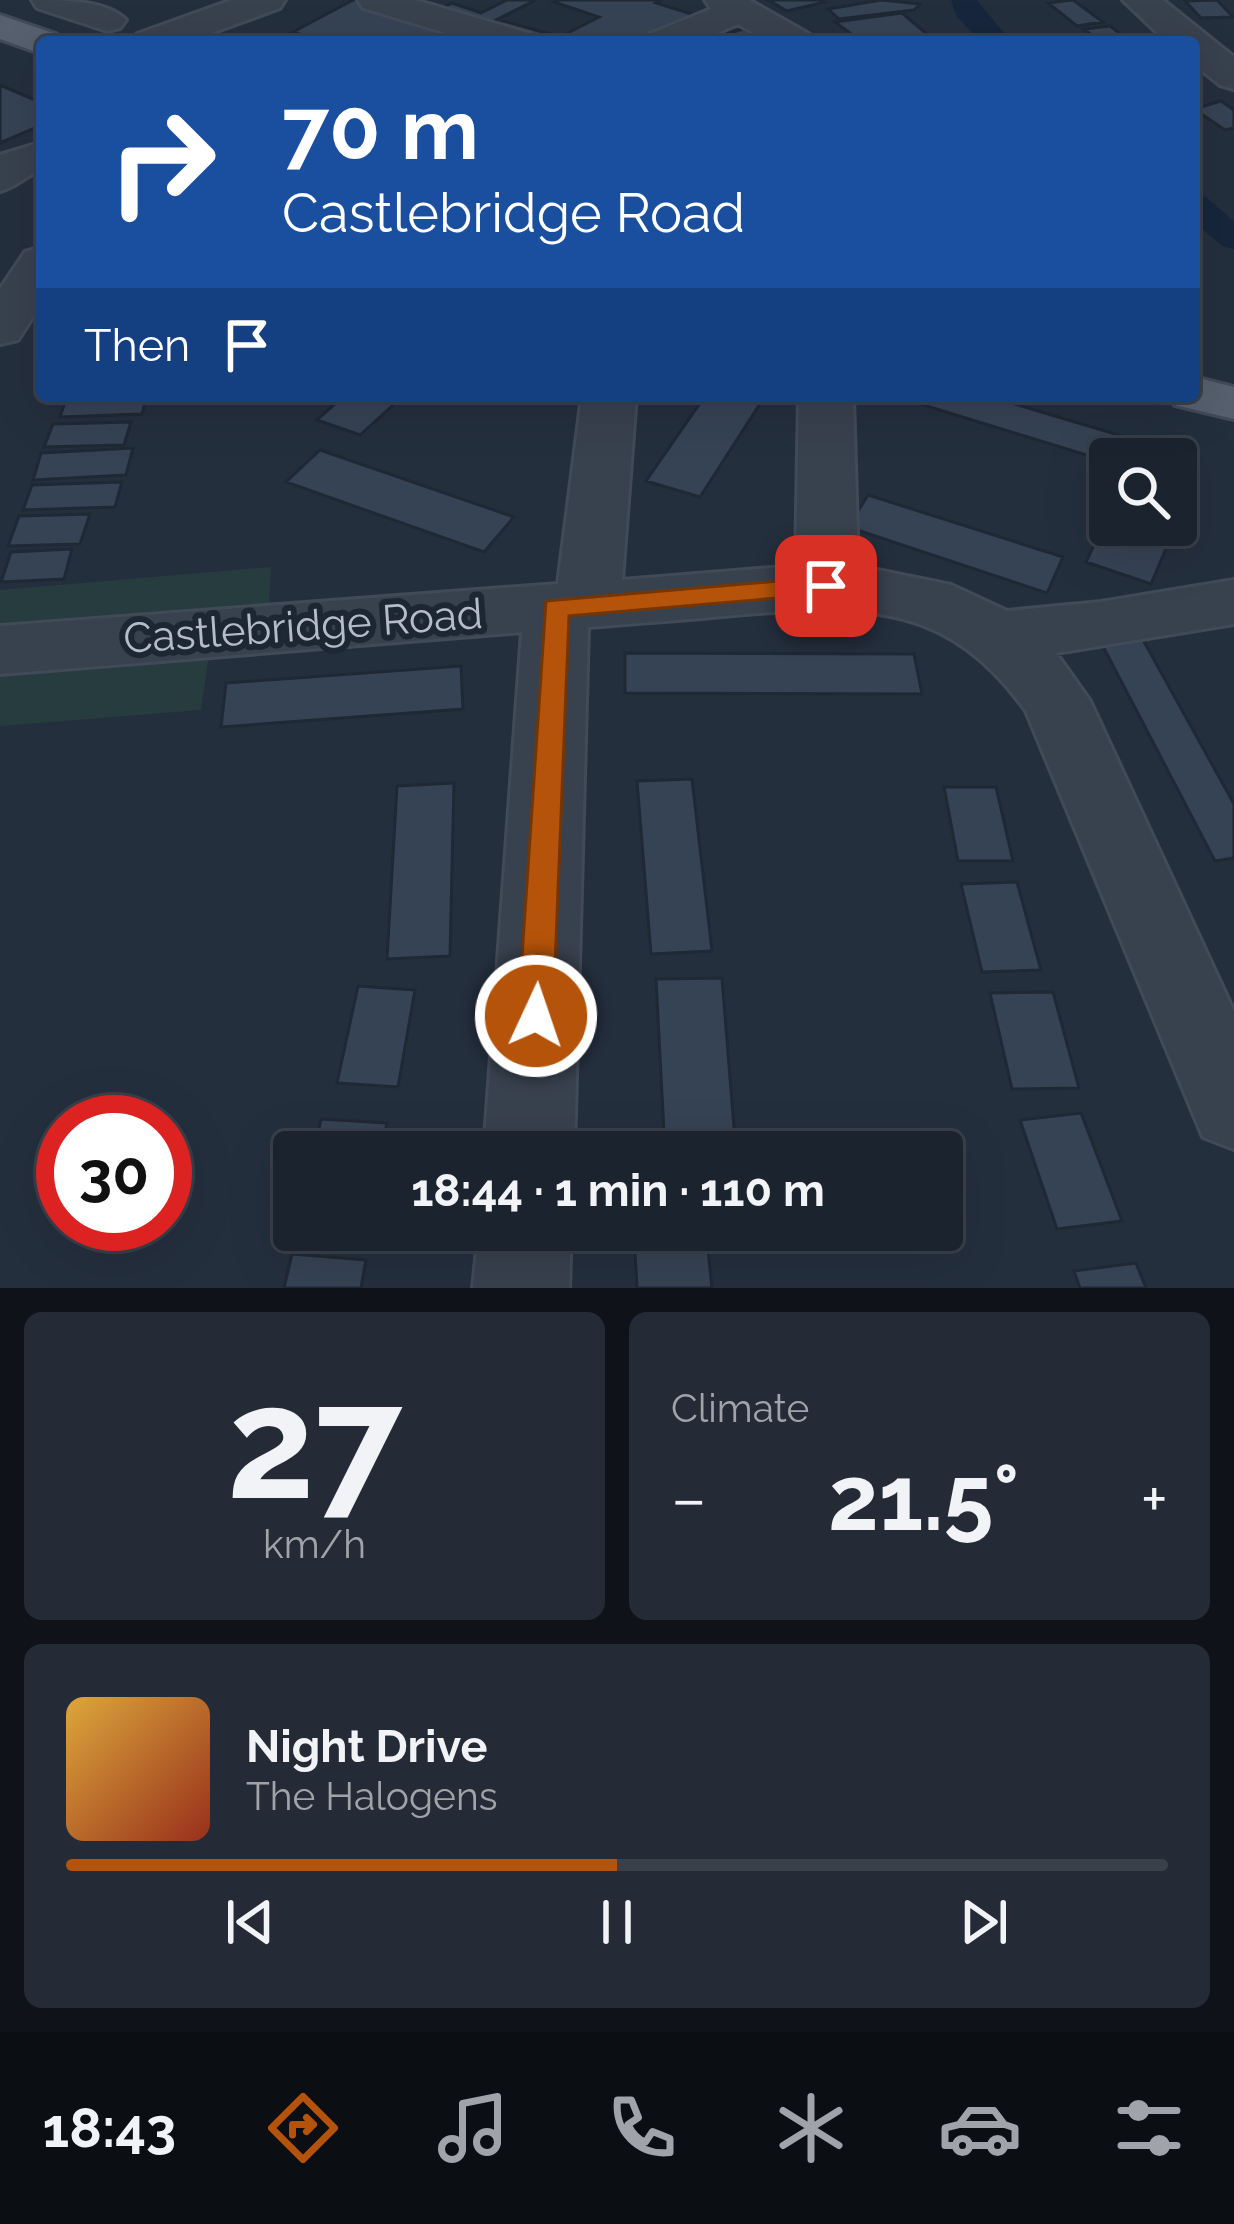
<!DOCTYPE html>
<meta charset="utf-8">
<style>
:root{--surface:#1b232e;--page:#242b36;--text:#f1f3f6;--muted:#a0a4aa;--line:#39404a;--accent:#b45309}
body{margin:0;font-family:Raleway,sans-serif;background:var(--page);color:var(--text);height:100vh;display:flex;flex-direction:column;font-size:45px;white-space:nowrap}
*{box-sizing:border-box;margin:0}
p{font-size:39px;color:var(--muted)}
.icon{flex:none;width:66px;height:66px;fill:none;stroke:currentColor;stroke-width:2;stroke-linecap:round;stroke-linejoin:round}
.map{position:relative;height:1288px;overflow:hidden}
.panel{display:flex;flex-direction:column;gap:24px;padding:24px;background:#0f1319;flex:1}
.panel>*{flex:none}
.banner{position:absolute;left:36px;top:36px;width:1164px;height:366px;border-radius:12px;box-shadow:0 12px 48px #0002,0 0 0 3px var(--line);background:#1a4fa0;color:#fff;overflow:hidden}
.fabs{position:absolute;left:1089px;top:438px;display:grid;gap:24px}
.fabs a{display:grid;place-items:center;width:108px;height:108px;border-radius:12px;background:var(--surface);box-shadow:0 12px 48px #0002,0 0 0 3px var(--line);font-size:60px}
.speed{position:absolute;left:36px;top:1095px;display:flex;gap:24px;font-size:60px;font-weight:700;text-align:center}
.speed>*{display:grid;place-content:center;width:156px;height:156px;border-radius:50%;background:var(--surface);box-shadow:0 12px 48px #0002,0 0 0 3px var(--line);line-height:1}
.speed .limit{border:18px solid #d22;background:#fff;color:#111}
.pin{position:absolute;display:grid;place-items:center;width:102px;height:102px;color:#fff;margin:-51px;border-radius:24px;box-shadow:0 6px 18px #0006}
.me{position:absolute;width:132px;margin:-66px;rotate:3deg;stroke-linejoin:round;filter:drop-shadow(0 0 9px #0008)}
.turn{display:flex;align-items:center;gap:42px;height:252px;padding:0 48px;font-size:54px}
.turn .icon{width:156px;height:156px;stroke-width:2.5}
.turn b{display:block;font-size:84px;line-height:102px}
.then{display:flex;align-items:center;height:114px;padding:0 48px;background:#0003;gap:24px;font-size:45px}
.big{font-size:90px;font-weight:700;line-height:1.1}
.panel .tile{flex:1;display:flex;flex-direction:column;justify-content:center;gap:18px;min-width:0;padding:0 42px;border-radius:18px;background:var(--page)}
.panel .dial{align-items:center;gap:0}
.dial b{font-size:156px;line-height:1}
.song{display:flex;align-items:center;gap:36px}
.cover{width:144px;height:144px;border-radius:18px;background:linear-gradient(135deg,hsl(40 70% 55%),hsl(10 70% 35%))}
.played{height:12px;border-radius:6px;background:linear-gradient(90deg,var(--accent) 50%,var(--line) 50%)}
.keys{display:flex;justify-content:space-around;direction:ltr}
.heat{display:flex;justify-content:space-between;align-items:center;font-size:66px;direction:ltr}
.panel .tiles{flex:1;display:grid;gap:24px;grid-template-columns:1fr 1fr}
.tile:last-child{grid-column:span 2}
.trip{position:absolute;left:273px;top:1131px;width:690px;height:120px;border-radius:12px;background:var(--surface);box-shadow:0 12px 48px #0002,0 0 0 3px var(--line);font-weight:700;line-height:120px;text-align:center}
.menu{display:flex;height:192px;justify-content:space-around;align-items:center;background:#0b0e12;color:var(--muted)}
.menu .icon{width:84px;height:84px}
.menu .selected{color:var(--accent)}
.menu b{font-size:54px;color:var(--text)}
.map>svg:first-child{display:block}
</style>
<div class="map">
<svg width="1234" height="1288" viewBox="0 0 1234 1288">
<rect width="100%" height="100%" fill="#242f3e"/>
<path fill="#263c3f" d="M271,567L269,603L0,623V590Z
M209,654L201,710L0,726V668Z"/>
<g fill="none" stroke-linecap="round" stroke-linejoin="round">
<path fill="#17263c" fill-rule="evenodd" d="M951,0H977L1011,42H981L957,17Z
M1194,194L1206,197L1234,221V249L1222,246L1194,222Z"/>
</g>
<path fill="#364354" stroke="#1f2835" stroke-width="3" d="M353,0H358L489,42H326L293,32Z
M507,0H536L482,27L433,11L452,3L481,13Z
M559,0H662L656,3L698,16L651,42H540L490,28L504,21L560,37L599,17L554,2Z
M768,0H822L825,2L787,11Z
M881,0L920,4L914,10L839,19L828,9Z
M1073,0L1103,22L1077,26L1048,3Z
M1217,0L1233,17L1201,18L1185,1Z
M902,13L928,35L862,42L835,22Z
M1110,26L1131,42H1100L1084,29Z
M743,29L764,42H699Z
M0,85L42,103V125L0,143Z
M1221,101L1234,110V128L1225,130L1194,109Z
M67,396H147L142,414L60,417Z
M344,396H403L360,435L317,420Z
M705,396H765L700,497L646,481Z
M906,396H988L1122,436L1109,462L904,399Z
M131,422L124,445L44,447L53,424Z
M133,448L126,475L33,480L41,453Z
M320,450L514,517L484,552L286,482Z
M1176,477L1194,482L1176,525Z
M122,482L115,507L23,510L32,485Z
M868,495L1063,557L1047,593L848,527Z
M1110,511V525H1176L1151,584L1086,562Z
M90,514L80,544L8,546L19,516Z
M72,549L64,579L1,582L11,552Z
M1137,629L1234,804V858L1215,861L1096,633Z
M625,653L914,654L922,694L625,693Z
M461,666L463,709L221,727L226,683Z
M692,779L712,951L651,954L637,781Z
M454,783L450,956L387,959L397,786Z
M944,787H996L1013,861H958Z
M1017,882L1041,970L982,972L961,884Z
M722,978L736,1152H665L656,979Z
M358,986L415,990L398,1087L337,1083Z
M1053,992L1079,1088L1012,1089L990,993Z
M1081,1113L1122,1221L1057,1229L1020,1120Z
M321,1119L387,1123L381,1152H314Z
M706,1230L712,1288H637L634,1234Z
M292,1254L366,1260L361,1288H284Z
M1136,1263L1146,1288H1080L1074,1271Z"/>
<g fill="none" stroke-linecap="round" stroke-linejoin="round">
<g stroke="#414a57" stroke-width="6">
<path id="minor" d="M32,0C60,0 107,0 126,20L120,28L107,31L37,8Z
M232,0H285L280,8L187,42H132L137,34Z
M358,0H415L531,34L536,42H476L363,8Z
M705,0H749L809,34L814,42H768L738,24L697,42H645L650,34L711,9Z
M1123,0H1163L1234,57V89L1220,85L1194,64V42H1167Z
M42,142V170C25,175 17,187 0,191V155Z
M42,247V302L18,340L0,344V289L25,252Z
M582,396H636L622,580L796,566L799,396H853L858,566L951,585L1007,611L1101,602L1234,580V624L1056,653L1090,701L1234,1012V1149L1203,1137L1026,711C949,603 866,605 745,614C693,619 640,623 588,627L574,1152H484L522,632L0,674V626L558,584Z
M479,1230H571L569,1288H473Z"/>
</g>
<g stroke="#414a57" stroke-width="6">
<path id="major" d="M0,15L56,34L61,42H42V54L0,39Z
M1194,377L1234,387V419L1175,405L1169,396H1194Z"/>
</g>
<use href="#minor" fill="#38414e" fill-rule="evenodd"/>
<use href="#major" fill="#56606e" fill-rule="evenodd"/>
</g>
<path fill="#b45309" stroke="#753606" stroke-width="3" d="M826,577L836,580L840,586L836,593L569,616L553,1016L548,1027L536,1031L523,1027L518,1016L546,601Z"/>
<g text-anchor="middle" dominant-baseline="central" stroke-width="12" stroke-linejoin="round" paint-order="stroke">
<g font-size="42" fill="#b4bcc9" stroke="#1d2633">
<text transform="translate(303 626) rotate(-4)">Castlebridge Road</text>
</g>
</g>
</svg>
<div class="fabs">
<a><svg class="icon" aria-label="search" viewBox="0 0 24 24"><circle cx="10" cy="10" r="6"/><path d="M15 15l6 6"/></svg></a>
</div>
<div class="speed"><div class="limit">30</div></div>
<div class="pin" style="left:826px;top:586px;background:#d93025"><svg class="icon" aria-label="arrive" viewBox="0 0 24 24"><path d="M6 21V4h12l-3 4 3 4H6"/></svg></div>
<svg class="me" style="left:536px;top:1016px" viewBox="-20 -20 40 40"><circle r="17" fill="#b45309" stroke="#fff" stroke-width="3"/><path d="M0-11L8 9 0 5-8 9z" fill="#fff"/></svg>
<div class="trip">18:44 · 1 min · 110 m</div>
<div class="banner">
<div class="turn"><svg class="icon" aria-label="right" viewBox="0 0 24 24"><path d="M7 20v-9h11M14 6l5 5-5 5"/></svg><div><b>70 m</b>Castlebridge Road</div></div>
<div class="then">Then<svg class="icon" aria-label="arrive" viewBox="0 0 24 24"><path d="M6 21V4h12l-3 4 3 4H6"/></svg></div>
</div>
</div>
<section class="panel">
<div class="tiles">
<div class="tile dial"><b>27</b><p>km/h</p></div>
<div class="tile"><p>Climate</p>
<div class="heat"><a>−</a><b class="big">21.5°</b><a>+</a></div>
</div>
<div class="tile">
<div class="song"><i class="cover"></i><div><b>Night Drive</b><p>The Halogens</p></div></div>
<div class="played"></div>
<div class="keys"><svg class="icon" aria-label="previous" viewBox="0 0 24 24"><path d="M18 5L8 12l10 7zM5 5v14"/></svg><svg class="icon" aria-label="pause" viewBox="0 0 24 24"><path d="M8 5v14M16 5v14"/></svg><svg class="icon" aria-label="next" viewBox="0 0 24 24"><path d="M6 5l10 7-10 7zM19 5v14"/></svg></div>
</div>
</div>
</section>
<nav class="menu">
<b>18:43</b>
<svg class="icon selected" aria-label="directions" viewBox="0 0 24 24"><path d="M12 3l9 9-9 9-9-9zM9 14v-3h6M13 9l2 2-2 2"/></svg>
<svg class="icon" aria-label="music" viewBox="0 0 24 24"><path d="M9 18V5l10-2v13"/><circle cx="6" cy="18" r="3"/><circle cx="16" cy="16" r="3"/></svg>
<svg class="icon" aria-label="phone" viewBox="0 0 24 24"><path d="M5 4h4l2 5-3 2q2 4 5 5l2-3 5 2v4C11 20 4 13 5 4z"/></svg>
<svg class="icon" aria-label="climate" viewBox="0 0 24 24"><path d="M12 3v18M4 7l16 10M4 17L20 7"/></svg>
<svg class="icon" aria-label="car" viewBox="0 0 24 24"><path d="M5 17H2v-5l4-1 3-4h7l3 4 3 1v5h-3M9 17h6M6 11h13"/><circle cx="7" cy="17" r="2"/><circle cx="17" cy="17" r="2"/></svg>
<svg class="icon" aria-label="filters" viewBox="0 0 24 24"><path d="M4 7h16M4 17h16"/><circle cx="9" cy="7" r="2"/><circle cx="15" cy="17" r="2"/></svg>
</nav>
